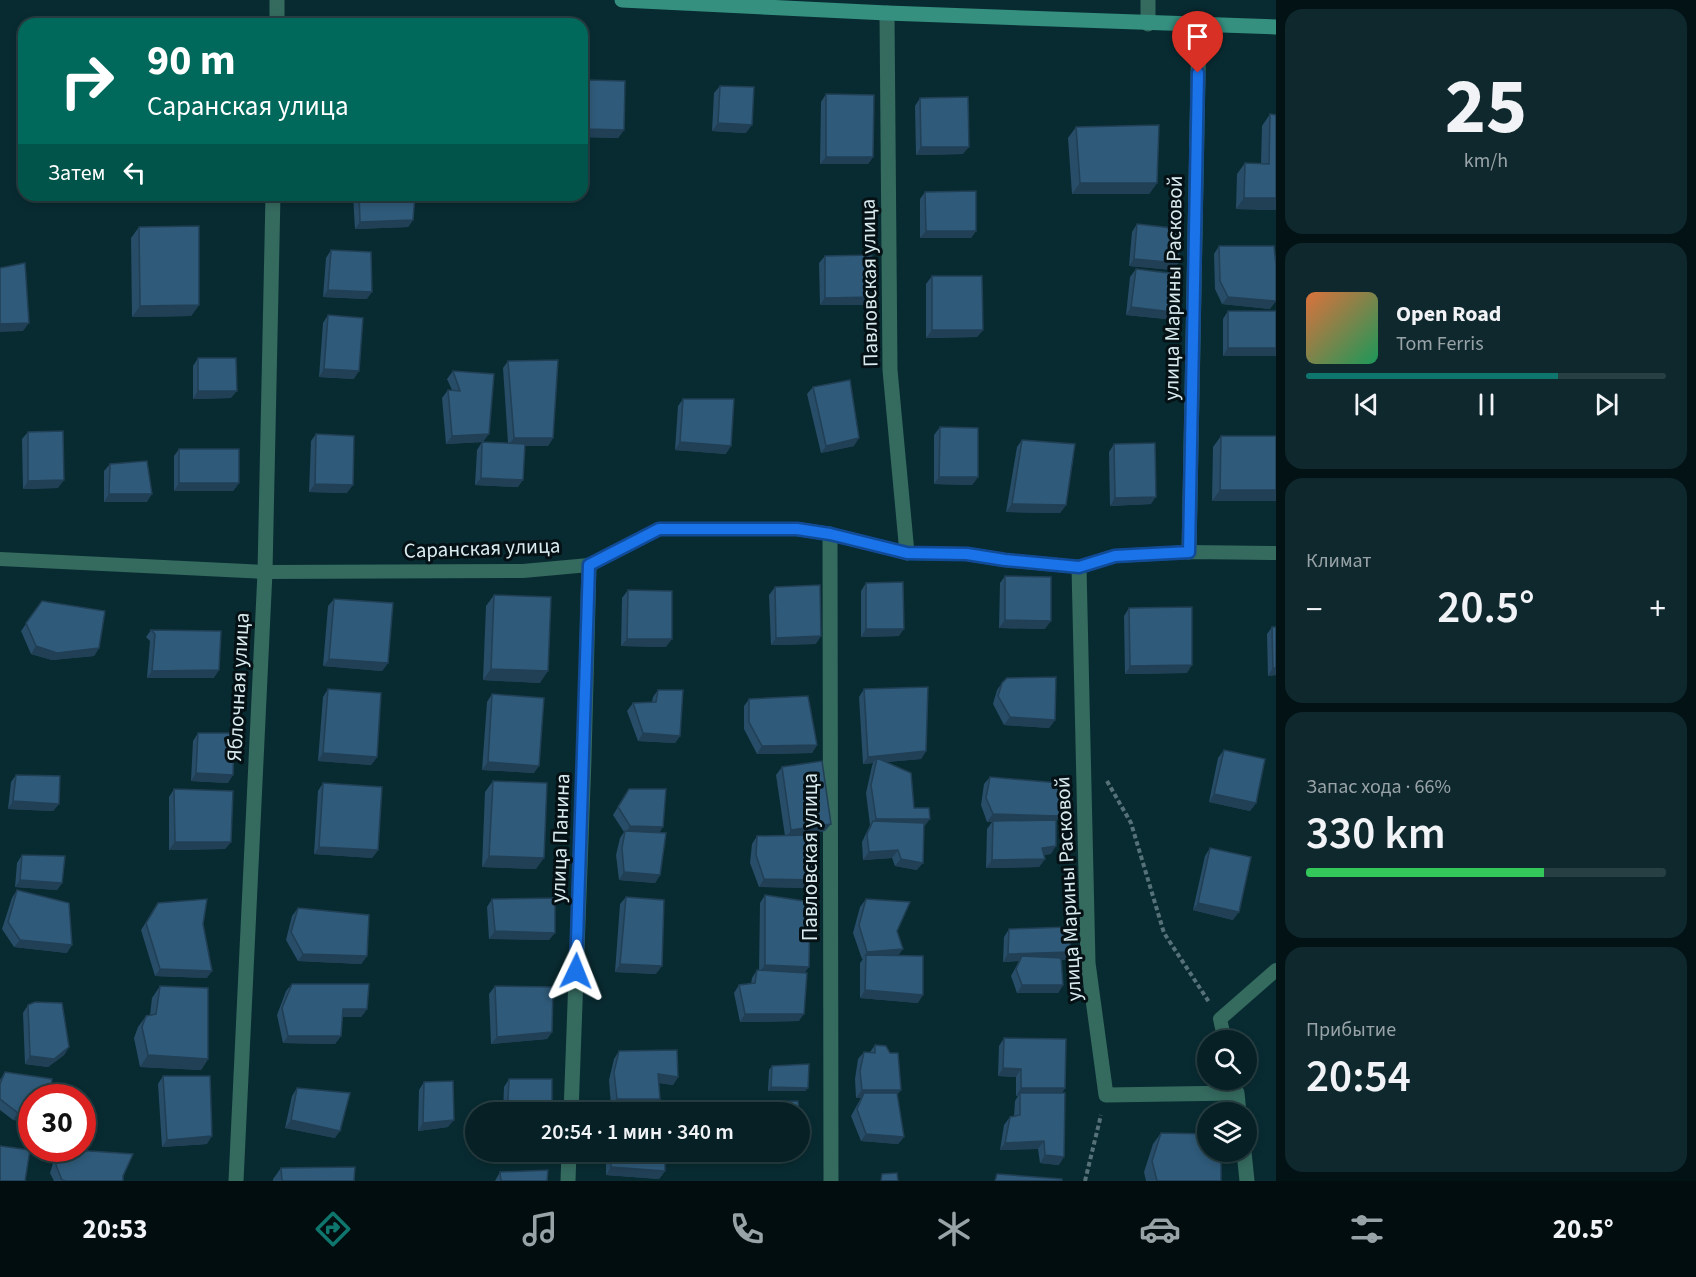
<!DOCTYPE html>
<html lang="ru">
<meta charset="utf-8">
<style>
:root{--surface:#062025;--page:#0f282d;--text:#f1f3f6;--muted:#98a3a7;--line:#273e42;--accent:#0f766e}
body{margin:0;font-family:"Source Sans 3",sans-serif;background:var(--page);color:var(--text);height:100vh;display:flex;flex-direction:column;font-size:22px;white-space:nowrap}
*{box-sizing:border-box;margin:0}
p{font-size:20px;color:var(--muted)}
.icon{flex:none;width:33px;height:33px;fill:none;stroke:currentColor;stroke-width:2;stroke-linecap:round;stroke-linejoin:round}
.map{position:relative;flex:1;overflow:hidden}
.panel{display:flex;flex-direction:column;gap:9px;padding:9px;background:#031214;width:420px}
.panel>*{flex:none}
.guide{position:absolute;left:18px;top:18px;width:570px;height:183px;border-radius:18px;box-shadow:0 3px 9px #0003,0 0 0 2px var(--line);background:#00695c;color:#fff;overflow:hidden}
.controls{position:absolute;left:1197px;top:1030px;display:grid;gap:12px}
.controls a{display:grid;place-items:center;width:60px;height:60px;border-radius:50%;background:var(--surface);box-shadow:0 3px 9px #0003,0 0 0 2px var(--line);font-size:30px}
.speed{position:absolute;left:18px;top:1084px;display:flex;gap:12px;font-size:30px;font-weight:700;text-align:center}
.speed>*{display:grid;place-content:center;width:78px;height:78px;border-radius:50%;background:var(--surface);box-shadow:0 3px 9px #0003,0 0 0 2px var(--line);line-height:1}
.speed .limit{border:9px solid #d22;background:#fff;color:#111}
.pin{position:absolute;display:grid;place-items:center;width:51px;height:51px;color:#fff;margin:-62px -26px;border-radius:50% 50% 50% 0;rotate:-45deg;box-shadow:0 0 6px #0007}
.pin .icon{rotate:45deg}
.me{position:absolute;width:66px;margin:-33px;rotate:2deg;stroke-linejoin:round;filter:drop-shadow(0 0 4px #0008)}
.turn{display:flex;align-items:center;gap:21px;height:126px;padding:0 30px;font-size:27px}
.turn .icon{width:78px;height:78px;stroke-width:2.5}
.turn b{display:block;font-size:42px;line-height:51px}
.then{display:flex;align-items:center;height:57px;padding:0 30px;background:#0003;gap:12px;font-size:22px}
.big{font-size:45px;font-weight:600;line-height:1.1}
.panel .card{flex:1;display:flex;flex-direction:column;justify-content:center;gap:9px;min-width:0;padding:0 21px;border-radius:18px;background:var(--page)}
.panel .dial{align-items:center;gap:0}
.dial b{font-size:78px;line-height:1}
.song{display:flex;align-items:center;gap:18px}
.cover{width:72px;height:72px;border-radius:9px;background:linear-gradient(135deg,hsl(20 70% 55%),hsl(150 70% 35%))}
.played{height:6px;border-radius:3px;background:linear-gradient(90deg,var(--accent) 70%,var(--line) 70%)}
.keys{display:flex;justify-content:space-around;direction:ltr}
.heat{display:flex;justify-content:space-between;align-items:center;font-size:33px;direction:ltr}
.charge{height:9px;border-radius:4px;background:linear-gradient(90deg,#34c759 66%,var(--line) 0)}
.trip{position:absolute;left:465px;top:1102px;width:345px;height:60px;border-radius:30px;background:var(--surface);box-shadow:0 3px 9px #0003,0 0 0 2px var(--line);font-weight:600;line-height:60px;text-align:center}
.tabs{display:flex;height:96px;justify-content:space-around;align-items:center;background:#020d0f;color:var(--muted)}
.tabs .icon{width:42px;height:42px}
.tabs .active{color:var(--accent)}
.tabs b{font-size:27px;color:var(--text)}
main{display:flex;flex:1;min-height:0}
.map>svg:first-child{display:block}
</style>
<main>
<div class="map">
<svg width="1276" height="1181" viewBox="0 0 1276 1181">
<rect width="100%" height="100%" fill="#082b31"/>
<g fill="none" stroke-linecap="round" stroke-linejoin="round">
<path stroke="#567278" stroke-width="4" stroke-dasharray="4.5 3" stroke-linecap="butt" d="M1107,781L1131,823L1164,933L1209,1002
M1085,1181L1101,1115"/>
<path stroke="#356a5f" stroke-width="14" d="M0,559L265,572L523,571L589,565L659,529H797L830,534L907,553L967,554L1004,560L1079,567L1115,556L1189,552L1276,553
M1225,1041L1220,1019L1276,970
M1234,1080L1237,1093"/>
<path stroke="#356a5f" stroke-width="15" d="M1148,0V24
M887,13L890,370L907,553
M277,24V0
M830,534L831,1181
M1189,552L1199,25
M1079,567L1088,963L1106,1095L1237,1093L1239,1113
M571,1113L584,758L589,565
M1244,1152L1247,1181
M236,1181L265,572L273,195
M568,1181L569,1152"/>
<path stroke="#359080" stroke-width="15" d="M622,0L887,13L1276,27"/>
</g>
<path fill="#284d68" d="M589,80L624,130L618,138L582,137L584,88Z
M720,86L746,133L712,131L714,93Z
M826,94L873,157L868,164H820L821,102Z
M920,98L963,154L916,155L915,106Z
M1270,114L1276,210L1236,209L1237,174L1245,163H1261L1262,126Z
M1076,127L1157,183L1149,194H1072L1068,138Z
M925,192L976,231L971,238H920V199Z
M353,195H415L413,220L408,227L355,229Z
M1137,224L1178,263L1173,270L1129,266L1132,232Z
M139,227L199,305L191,316L132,317L131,238Z
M1219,246L1270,309L1222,304L1215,289L1214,254Z
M331,250L367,299L323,297L326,258Z
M825,256L872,297L867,305H820L819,263Z
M1136,269L1172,312L1166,319L1126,315L1130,277Z
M932,276L983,330L977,337L926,338V284Z
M1228,311L1276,356H1223V319Z
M328,315L354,379L319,377L323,323Z
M198,358L231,398L193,399V366Z
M508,361L553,438L548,446H525L518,487L475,485L477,450L482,442L446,444L442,398L448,390H452L447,379L453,371L483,442L508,443L503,368Z
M813,387L854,446L821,453L807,394Z
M683,399L726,454L675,450L678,406Z
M940,427L978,477L972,485L934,484V435Z
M28,432L58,488L23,489L22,439Z
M316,434L347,493L309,492L311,441Z
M1221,436H1276L1212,501L1213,447Z
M1022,440L1066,505L1060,513L1006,512L1017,447Z
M1114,444L1151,504L1110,506L1109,452Z
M179,449L239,483L233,491H174V456Z
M110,464L147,502H104V471Z
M1005,576L1045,629L999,628L1000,583Z
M866,583L899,636L861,637V591Z
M775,587L816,644L771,645L769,595Z
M628,590L666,647L621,646L622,598Z
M494,595L540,683L483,680L486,606Z
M334,599L388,663L382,671L323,666L328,606Z
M42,601L99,648L94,656L52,660L31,654L21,631Z
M1129,608L1187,673L1125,674L1124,616Z
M1272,627L1276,675L1268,676L1267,634Z
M151,630L214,678H147L150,641L146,637Z
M1002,683L1055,720L1049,728L1004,725L993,704L997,690Z
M328,689L377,757L371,765L318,761L323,697Z
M864,689L926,751L921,759L886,762L914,808L924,827L917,870L895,866L892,858L863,860L862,842L870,825L866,793L872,766L873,763L863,764L859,697Z
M658,690L680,736L675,743L638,741L627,711L633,703L652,702L653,697Z
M492,694L534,773L482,770L487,702Z
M749,699L817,745L812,753L757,754L744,729V706Z
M198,733L228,783L191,781L193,741Z
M1224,750L1256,803L1250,811L1209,802L1218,758Z
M782,767L825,831L800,835L810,888L759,887L750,863L752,844L757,836H785L776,775Z
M16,775L59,804L53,811L8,809L11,782Z
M990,777L1060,816L1056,821L1051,854L1044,855L1045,859L1039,867L986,868L987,829L992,822H987L981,805L984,784Z
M493,781L536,869L482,867L485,792Z
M323,783L378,850L372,858L314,854L318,791Z
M174,789L231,842L225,849L169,850V797Z
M629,789L659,832L660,875L655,883L619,880L616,855L620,838L624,832L613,815Z
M1210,848L1233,920L1193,910L1205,856Z
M22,855L62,883L57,890L15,887L17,863Z
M17,890L67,953L14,947L2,929L12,898Z
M765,895L805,973L799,1021L740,1022L734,993L739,985L751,984L752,978L757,970H759L760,903Z
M626,897L656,974L615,972L620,904Z
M492,899L549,940L489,939L487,907Z
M866,899L897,931L898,956L918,1003L860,998V963L863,959H862L853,933L860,907Z
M158,903L203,924L207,978L155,976L141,930Z
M298,908L367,956L361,964L298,961L286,940L292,916Z
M1009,929L1066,960H1061L1063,985L1058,993H1017L1011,976L1019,961L1003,962L1004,937Z
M292,984L367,1009L361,1017H342L341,1036L335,1044L283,1043L277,1015L286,991Z
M160,986L208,1059L201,1070L140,1067L134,1038L138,1027L146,1016L150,1015L152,998Z
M495,986L552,1032L547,1039L491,1044L489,994Z
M28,1005L69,1047L64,1055L48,1067L25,1064L23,1013Z
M1004,1038L1065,1088L1062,1093L1059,1165L1040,1163L1038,1149L1000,1150L1004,1125L1010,1117L1014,1116L1015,1101L1018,1096H1016V1077L998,1076L999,1046Z
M875,1045L897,1096L904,1137L898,1144L861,1141L851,1116L861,1098H856L855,1079L858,1059L864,1052H870Z
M619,1051L678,1077L673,1085L659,1083L660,1099L656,1105L665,1113H607L611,1106L609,1080L614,1059Z
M772,1066L808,1088L805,1091H768L769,1070Z
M5,1072L32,1098V1122L13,1120L0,1110V1080Z
M163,1076L207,1144L162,1147L158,1084Z
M509,1079L552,1113H503L504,1087Z
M424,1082L448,1127L418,1131L419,1090Z
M297,1088L335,1138L285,1128L292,1096Z
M742,1102L799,1113H737V1110Z
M1161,1133L1221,1181H1146L1144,1172L1153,1144Z
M61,1149L123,1176V1181H54L50,1173L55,1157Z
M606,1152H665V1171L659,1179L606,1175Z
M281,1168L354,1181H273V1179Z
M500,1172L547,1181H495Z"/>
<path fill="#213f55" d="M718,123L752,125L746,133L712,131Z
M587,129L624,130L618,138L582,137Z
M921,147H969L963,154L916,155Z
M826,157H873L868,164H820Z
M1080,183H1157L1149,194H1072Z
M1244,198H1276V210L1236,209Z
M413,220L408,227L355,229L360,222Z
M926,231H976L971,238H920Z
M1134,259L1178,263L1173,270L1129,266Z
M328,290L372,292L367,299L323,297Z
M872,297L867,305H820L825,298Z
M1228,297L1276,301L1270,309L1222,304Z
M199,305L191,316L132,317L140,306Z
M1131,307L1172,312L1166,319L1126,315Z
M29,323L23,331L0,332V324Z
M932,330H983L977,337L926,338Z
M1228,348H1276V356H1223Z
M324,369L359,371L354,379L319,377Z
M198,391H237L231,398L193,399Z
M489,434L483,442L446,444L452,436Z
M514,438H553L548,446H508Z
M859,438L854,446L821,453L826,446Z
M680,442L731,446L726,454L675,450Z
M939,477H978L972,485L934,484Z
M481,478L523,480L518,487L475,485Z
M64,480L58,488L23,489L28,481Z
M179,483H239L233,491H174Z
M315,484L353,485L347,493L309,492Z
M1220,490H1276V501H1212Z
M109,494H152L147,502H104Z
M1156,497L1151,504L1110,506L1115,498Z
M1012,504L1066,505L1060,513L1006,512Z
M1005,620L1051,621L1045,629L999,628Z
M866,629H904L899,636L861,637Z
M821,636L816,644L771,645L776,638Z
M627,639H672L666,647L621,646Z
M36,646L99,648L94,656L52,660L31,654Z
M329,659L388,663L382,671L323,666Z
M1192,665L1187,673L1125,674L1130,666Z
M1273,668H1276V675L1268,676Z
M491,669L548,671L540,683L483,680Z
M219,670L214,678H147L152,671Z
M1010,717L1055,720L1049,728L1004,725Z
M643,733L680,736L675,743L638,741Z
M817,745L812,753L757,754L762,746Z
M926,751L921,759L876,763L877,758L873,763L863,764L868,757Z
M323,753L377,757L371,765L318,761Z
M488,762L539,766L534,773L482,770Z
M196,773L233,775L228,783L191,781Z
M1214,794L1256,803L1250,811L1209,802Z
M13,801L59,804L53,811L8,809Z
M993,814L1060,816L1054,823L987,822Z
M876,819H930L924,827L870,826Z
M831,824L825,831L786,838L791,830Z
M630,826L663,827L658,835L625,834Z
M175,842H231L225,849L169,850Z
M1056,846L1051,854L1037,855L1042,848Z
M319,847L378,850L372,858L314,854Z
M898,850L892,858L863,860L869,852Z
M489,856L544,858L536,869L482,867Z
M901,859L923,863L917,870L895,866Z
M1045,859L1039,867L986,868L992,860Z
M624,872L660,875L655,883L619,880Z
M764,879L815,880L810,888L759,887Z
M20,880L62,883L57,890L15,887Z
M1198,903L1239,912L1233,920L1193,910Z
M495,931L555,933L549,940L489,939Z
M20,940L72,945L67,953L14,947Z
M903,949L898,956L866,955L862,959L867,952Z
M1071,952L1066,960L1020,961L1022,956L1019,961L1003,962L1008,954Z
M303,954L367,956L361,964L298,961Z
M620,964L662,966L656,974L615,972Z
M765,965L809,967L803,975L759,973Z
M160,969L212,971L207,978L155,976Z
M1022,985H1063L1058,993H1017Z
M865,990L923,995L918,1003L860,998Z
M343,1009H367L361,1017H338Z
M745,1014H804L799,1021L740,1022Z
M552,1032L547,1039L491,1044L497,1037Z
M288,1036H341L335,1044L283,1043Z
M69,1047L64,1055L48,1067L25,1064L30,1056Z
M148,1055L208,1059L201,1070L140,1067Z
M1003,1068L1021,1069L1016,1077L998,1076Z
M658,1074L678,1077L673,1085L652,1082Z
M771,1087L808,1088L805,1091H768Z
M1021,1088H1065L1060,1096L1020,1093L1018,1096H1016Z
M862,1090H901L896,1097L864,1093L861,1098H856Z
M617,1099H660L654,1107H612Z
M18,1113L32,1114V1122L13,1120Z
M291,1120L340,1131L335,1138L285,1128Z
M454,1120L448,1127L418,1131L423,1123Z
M866,1134L904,1137L898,1144L861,1141Z
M212,1136L207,1144L162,1147L167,1140Z
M1044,1141L1038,1149L1000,1150L1005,1143Z
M744,1152H768L743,1153Z
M1045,1155L1064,1157L1059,1165L1040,1163Z
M611,1167L665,1171L659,1179L606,1175Z"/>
<path fill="#2f5a79" stroke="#213f55" stroke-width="1.5" d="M589,80L625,81L624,130L587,129Z
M720,86L754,87L752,125L718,123Z
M826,94L874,95L873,157H826Z
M968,97L969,147H921L920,98Z
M1270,114L1276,115V198H1244L1245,163L1269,164Z
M1159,125L1157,183H1080L1076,127Z
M976,191V231H926L925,192Z
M359,195H415L413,220L360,222Z
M1137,224L1181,229L1178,263L1134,259Z
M199,226V305L140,306L139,227Z
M1219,246H1274L1276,265V301L1228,297L1220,281Z
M331,250L371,252L372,292L328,290Z
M872,255V297L825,298V256Z
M25,263L29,323L0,324V268Z
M1136,269L1177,274L1172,312L1131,307Z
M932,276H982L983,330H932Z
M1228,311H1276V348H1228Z
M328,315L363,318L359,371L324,369Z
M198,358H236L237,391H198Z
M558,360L553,438H514L508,361Z
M453,371L494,374L489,434L452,436L448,390L460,391Z
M850,380L859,438L826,446L813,387Z
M683,399H734L731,446L680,442Z
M940,427L978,428V477H939Z
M63,431L64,480L28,481V432Z
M316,434L354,436L353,485L315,484Z
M1221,436H1276V490H1220Z
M1022,440L1075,444L1066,505L1012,504Z
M482,442L525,444L523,480L481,478Z
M1155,443L1156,497L1115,498L1114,444Z
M179,449H239V483H179Z
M147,461L152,494H109L110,464Z
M1005,576L1051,577V621L1005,620Z
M903,582L904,629H866V583Z
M820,585L821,636L776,638L775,587Z
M628,590L672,591V639H627Z
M494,595L551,597L548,671L491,669Z
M334,599L393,603L388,663L329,659Z
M42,601L105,611L99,648L57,653L36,646L26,623Z
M1192,607V665L1130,666L1129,608Z
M1272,627H1276V668H1273Z
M151,630L221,631L219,670L152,671L155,634Z
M1056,677L1055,720L1010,717L998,696L1002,683L1007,678Z
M928,687L926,751L868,757L864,689Z
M328,689L381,693L377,757L323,753Z
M658,690H683L680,736L643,733L633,703L656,702Z
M492,694L544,698L539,766L488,762Z
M808,696L817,745L762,746L749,722V699Z
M198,733H234L233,775L196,773Z
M1224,750L1265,759L1256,803L1214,794Z
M877,758L911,773L914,808H929L930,819H876L871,785Z
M822,761L831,824L791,830L782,767Z
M16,775L60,776L59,804L13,801Z
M990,777L1059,783L1060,816L993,814L986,798Z
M493,781L547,783L544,858L489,856Z
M323,783L382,787L378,850L319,847Z
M174,789L233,791L231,842H175Z
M629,789H666L663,827L630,826L618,807Z
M1056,820V846L1042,848L1045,859L992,860L993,821Z
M873,821L924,823L923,863L901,859L898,850L869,852L867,834Z
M625,831L666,833L660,875L624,872L622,848Z
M810,835L815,880L764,879L756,855L757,836Z
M1210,848L1251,857L1239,912L1198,903Z
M22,855L65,856L62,883L20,880Z
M17,890L69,903L72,945L20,940L8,922Z
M765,895L810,902L809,967L765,965Z
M626,897L664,900L662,966L620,964Z
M555,898V933L495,931L492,899Z
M207,899L203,924L212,971L160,969L146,923L158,903Z
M866,899L910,902L897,931L903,949L867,952L859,925Z
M298,908L369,915L367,956L303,954L291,932Z
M1069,927L1071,952L1008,954L1009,929Z
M866,955L923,956V995L865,990Z
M1022,956L1061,958L1063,985H1022L1016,969Z
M757,970L807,973L804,1014H745L739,985L755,983Z
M292,984H369L367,1009H343L341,1036H288L282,1008Z
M160,986L208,988V1059L148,1055L142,1027L146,1016L156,1014Z
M495,986L553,987L552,1032L497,1037Z
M35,1002L62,1003L69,1047L54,1059L30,1056L28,1005Z
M1004,1038L1066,1039L1065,1088H1021V1069L1003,1068Z
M875,1045L886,1046L890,1053H898L901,1090H862L860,1071L864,1052L875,1053Z
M677,1050L678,1077L658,1074L660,1099H617L614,1072L619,1051Z
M809,1064L808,1088L771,1087L772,1066Z
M5,1072L52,1079L49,1098H32V1114L18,1113L0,1099V1084Z
M163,1076H210L212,1136L167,1140Z
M509,1079H552V1113H509L508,1099Z
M453,1081L454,1120L423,1123L424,1082Z
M297,1088L350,1093L340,1131L291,1120Z
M864,1093H897L904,1137L866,1134L857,1109Z
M1020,1093H1065L1064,1157L1045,1155L1044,1141L1005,1143L1010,1117L1020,1115Z
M798,1101L799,1113H742V1102Z
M666,1104L665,1113H612V1105Z
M800,1113L803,1143H800Z
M1161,1133L1208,1134V1152H1221V1181H1157L1152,1161Z
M0,1146L30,1150L25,1181H0Z
M61,1149L133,1154L123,1176V1181H66L62,1180L56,1165Z
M611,1152H665V1171L611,1167Z
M355,1167L354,1181H282L281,1168Z
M548,1170L547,1181H501L500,1172Z
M897,1173L898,1181H881L882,1174Z
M997,1174L1062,1179V1181H995Z"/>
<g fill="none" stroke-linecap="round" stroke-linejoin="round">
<g stroke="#114b97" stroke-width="15">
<path id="route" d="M576,971L589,565L659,529H797L830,534L907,553L967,554L1005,560L1079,567L1115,556L1189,552L1198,73"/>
</g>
<use href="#route" stroke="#1a73e8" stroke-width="10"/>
</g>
<g text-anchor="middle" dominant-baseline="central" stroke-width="6" stroke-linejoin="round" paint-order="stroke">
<g font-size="21" fill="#d9ebef" stroke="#051114">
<text transform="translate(869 283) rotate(-91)">Павловская улица</text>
<text transform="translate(1173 288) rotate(-89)">улица Марины Расковой</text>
<text transform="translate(482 548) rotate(-2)">Саранская улица</text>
<text transform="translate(238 687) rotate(-87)">Яблочная улица</text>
<text transform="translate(560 838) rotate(-88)">улица Панина</text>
<text transform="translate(810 857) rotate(-90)">Павловская улица</text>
<text transform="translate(1068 889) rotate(-93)">улица Марины Расковой</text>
</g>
</g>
</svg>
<div class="controls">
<a><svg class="icon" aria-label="search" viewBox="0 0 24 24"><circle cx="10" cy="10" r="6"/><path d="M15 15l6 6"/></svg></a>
<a><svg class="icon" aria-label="layers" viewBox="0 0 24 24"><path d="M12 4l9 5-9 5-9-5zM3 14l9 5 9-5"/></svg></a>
</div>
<div class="speed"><div class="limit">30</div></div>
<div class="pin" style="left:1198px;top:73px;background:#d93025"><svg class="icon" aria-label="arrive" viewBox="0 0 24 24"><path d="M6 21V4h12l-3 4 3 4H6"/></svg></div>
<svg class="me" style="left:576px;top:971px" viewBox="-20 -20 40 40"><path d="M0-17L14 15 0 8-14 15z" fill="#1a73e8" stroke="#fff" stroke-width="4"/></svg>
<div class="trip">20:54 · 1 мин · 340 m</div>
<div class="guide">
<div class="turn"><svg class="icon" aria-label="right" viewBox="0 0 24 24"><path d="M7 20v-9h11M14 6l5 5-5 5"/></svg><div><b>90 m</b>Саранская улица</div></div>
<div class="then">Затем<svg class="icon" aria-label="left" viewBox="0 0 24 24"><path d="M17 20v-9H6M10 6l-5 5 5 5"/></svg></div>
</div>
</div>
<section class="panel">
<div class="card dial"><b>25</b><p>km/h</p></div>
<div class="card">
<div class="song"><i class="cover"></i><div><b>Open Road</b><p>Tom Ferris</p></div></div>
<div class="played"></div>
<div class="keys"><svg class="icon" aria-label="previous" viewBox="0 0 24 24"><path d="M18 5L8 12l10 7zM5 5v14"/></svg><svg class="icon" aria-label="pause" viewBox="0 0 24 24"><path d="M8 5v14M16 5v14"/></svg><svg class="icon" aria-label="next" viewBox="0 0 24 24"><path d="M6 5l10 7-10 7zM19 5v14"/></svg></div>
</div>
<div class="card"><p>Климат</p>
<div class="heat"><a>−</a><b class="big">20.5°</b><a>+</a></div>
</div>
<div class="card"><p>Запас хода · 66%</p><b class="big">330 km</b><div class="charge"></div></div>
<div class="card"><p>Прибытие</p><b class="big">20:54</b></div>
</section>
</main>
<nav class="tabs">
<b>20:53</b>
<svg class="icon active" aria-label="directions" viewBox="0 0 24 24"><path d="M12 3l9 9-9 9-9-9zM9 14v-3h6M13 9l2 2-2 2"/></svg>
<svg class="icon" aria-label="music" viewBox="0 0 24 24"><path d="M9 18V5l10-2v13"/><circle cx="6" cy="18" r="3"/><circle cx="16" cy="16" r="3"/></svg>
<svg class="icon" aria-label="phone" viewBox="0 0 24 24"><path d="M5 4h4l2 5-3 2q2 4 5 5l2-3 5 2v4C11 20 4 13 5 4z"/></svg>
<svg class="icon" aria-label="climate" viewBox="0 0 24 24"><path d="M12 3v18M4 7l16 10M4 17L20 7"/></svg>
<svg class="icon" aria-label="car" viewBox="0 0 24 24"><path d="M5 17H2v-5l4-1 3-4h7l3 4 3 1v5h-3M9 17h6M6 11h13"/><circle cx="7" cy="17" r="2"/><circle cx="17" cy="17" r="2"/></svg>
<svg class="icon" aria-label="filters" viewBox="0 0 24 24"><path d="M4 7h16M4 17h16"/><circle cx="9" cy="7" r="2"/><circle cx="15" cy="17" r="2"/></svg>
<b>20.5°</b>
</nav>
